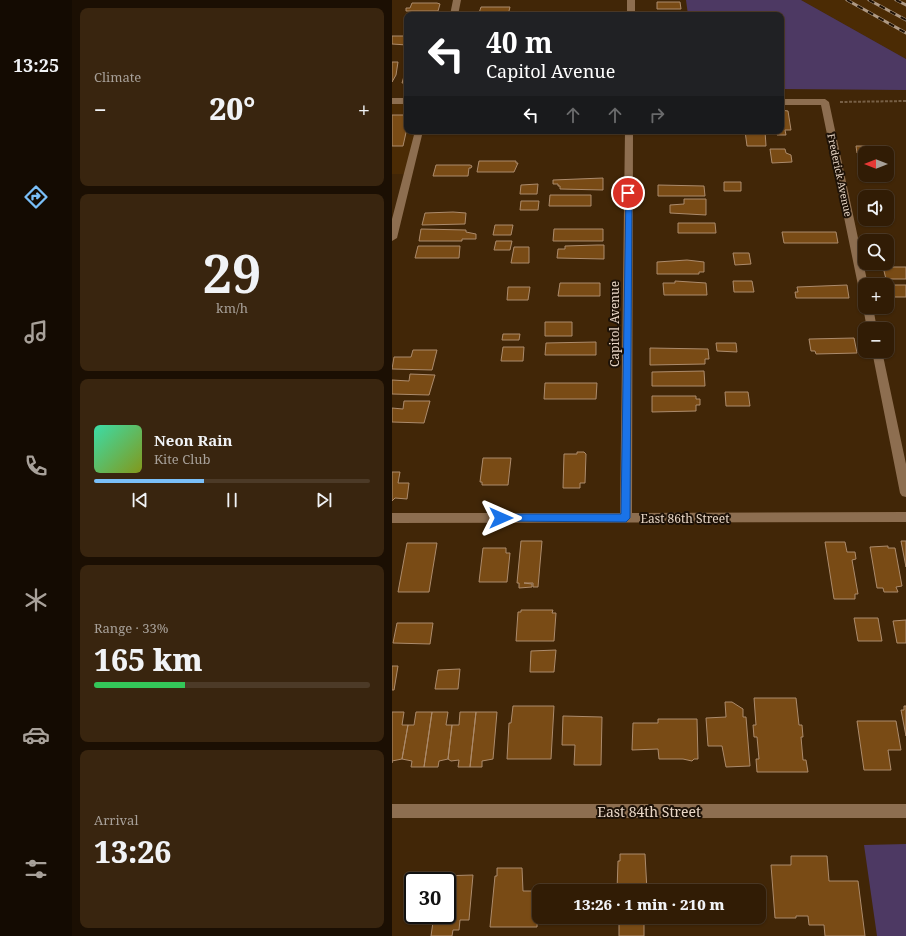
<!DOCTYPE html>
<meta charset="utf-8">
<style>
:root{--surface:#311c05;--page:#39250f;--text:#f1f3f6;--muted:#a8a19a;--line:#4c3a27;--accent:#7abff8}
body{margin:0;font-family:"Noto Serif",serif;background:var(--page);color:var(--text);height:100vh;display:flex;flex-direction:column;font-size:15px;white-space:nowrap}
*{box-sizing:border-box;margin:0}
p{font-size:13px;color:var(--muted)}
.icon{flex:none;width:22px;height:22px;fill:none;stroke:currentColor;stroke-width:2;stroke-linecap:round;stroke-linejoin:round}
.map{position:relative;flex:1;overflow:hidden}
.panel{display:flex;flex-direction:column;gap:8px;padding:8px;background:#1b0f03;width:320px}
.panel>*{flex:none}
.guide{position:absolute;left:12px;top:12px;width:380px;height:122px;border-radius:8px;box-shadow:0 1px 3px #0004,0 0 0 1px var(--line);background:#202124;color:#fff;overflow:hidden}
.needle{width:26px;rotate:270deg}
.buttons{position:absolute;left:466px;top:146px;display:grid;gap:8px}
.buttons a{display:grid;place-items:center;width:36px;height:36px;border-radius:8px;background:var(--surface);box-shadow:0 1px 3px #0004,0 0 0 1px var(--line);font-size:20px}
.speed{position:absolute;left:12px;top:872px;display:flex;gap:8px;font-size:20px;font-weight:700;text-align:center}
.speed>*{display:grid;place-content:center;width:52px;height:52px;border-radius:50%;background:var(--surface);box-shadow:0 1px 3px #0004,0 0 0 1px var(--line);line-height:1}
.speed .limit{border:2px solid #111;border-radius:6px;background:#fff;color:#111}
.pin{position:absolute;display:grid;place-items:center;width:34px;height:34px;color:#fff;margin:-17px;border:2px solid #fff;border-radius:50%;box-shadow:0 1px 4px #0007}
.me{position:absolute;width:44px;margin:-22px;rotate:90deg;stroke-linejoin:round;filter:drop-shadow(0 0 3px #0008)}
.turn{display:flex;align-items:center;gap:14px;height:84px;padding:0 16px;font-size:18px}
.turn .icon{width:52px;height:52px;stroke-width:2.5}
.turn b{display:block;font-size:28px;line-height:34px}
.lanes{display:flex;align-items:center;height:38px;padding:0 16px;background:#0003;justify-content:center;gap:20px;direction:ltr}
.lanes .off{opacity:.35}
.big{font-size:30px;font-weight:800;line-height:1.1}
.panel .widget{flex:1;display:flex;flex-direction:column;justify-content:center;gap:6px;min-width:0;padding:0 14px;border-radius:8px;background:var(--page)}
.panel .dial{align-items:center;gap:0}
.dial b{font-size:52px;line-height:1}
.song{display:flex;align-items:center;gap:12px}
.cover{width:48px;height:48px;border-radius:6px;background:linear-gradient(135deg,hsl(160 70% 55%),hsl(70 70% 35%))}
.played{height:4px;border-radius:2px;background:linear-gradient(90deg,var(--accent) 40%,var(--line) 40%)}
.keys{display:flex;justify-content:space-around;direction:ltr}
.heat{display:flex;justify-content:space-between;align-items:center;font-size:22px;direction:ltr}
.charge{height:6px;border-radius:3px;background:linear-gradient(90deg,#34c759 33%,var(--line) 0)}
.trip{position:absolute;left:140px;top:884px;width:234px;height:40px;border-radius:8px;background:var(--surface);box-shadow:0 1px 3px #0004,0 0 0 1px var(--line);font-weight:800;line-height:40px;text-align:center}
main{display:flex;flex:1;min-height:0}
.tab-bar{display:flex;flex-direction:column;width:72px;justify-content:space-around;align-items:center;background:#140b02;color:var(--muted)}
.tab-bar .icon{width:28px;height:28px}
.tab-bar .active{color:var(--accent)}
.tab-bar b{font-size:18px;color:var(--text)}
.map>svg:first-child{display:block}
</style>
<main>
<nav class="tab-bar">
<b>13:25</b>
<svg class="icon active" aria-label="directions" viewBox="0 0 24 24"><path d="M12 3l9 9-9 9-9-9zM9 14v-3h6M13 9l2 2-2 2"/></svg>
<svg class="icon" aria-label="music" viewBox="0 0 24 24"><path d="M9 18V5l10-2v13"/><circle cx="6" cy="18" r="3"/><circle cx="16" cy="16" r="3"/></svg>
<svg class="icon" aria-label="phone" viewBox="0 0 24 24"><path d="M5 4h4l2 5-3 2q2 4 5 5l2-3 5 2v4C11 20 4 13 5 4z"/></svg>
<svg class="icon" aria-label="climate" viewBox="0 0 24 24"><path d="M12 3v18M4 7l16 10M4 17L20 7"/></svg>
<svg class="icon" aria-label="car" viewBox="0 0 24 24"><path d="M5 17H2v-5l4-1 3-4h7l3 4 3 1v5h-3M9 17h6M6 11h13"/><circle cx="7" cy="17" r="2"/><circle cx="17" cy="17" r="2"/></svg>
<svg class="icon" aria-label="filters" viewBox="0 0 24 24"><path d="M4 7h16M4 17h16"/><circle cx="9" cy="7" r="2"/><circle cx="15" cy="17" r="2"/></svg>
</nav>
<section class="panel">
<div class="widget"><p>Climate</p>
<div class="heat"><a>−</a><b class="big">20°</b><a>+</a></div>
</div>
<div class="widget dial"><b>29</b><p>km/h</p></div>
<div class="widget">
<div class="song"><i class="cover"></i><div><b>Neon Rain</b><p>Kite Club</p></div></div>
<div class="played"></div>
<div class="keys"><svg class="icon" aria-label="previous" viewBox="0 0 24 24"><path d="M18 5L8 12l10 7zM5 5v14"/></svg><svg class="icon" aria-label="pause" viewBox="0 0 24 24"><path d="M8 5v14M16 5v14"/></svg><svg class="icon" aria-label="next" viewBox="0 0 24 24"><path d="M6 5l10 7-10 7zM19 5v14"/></svg></div>
</div>
<div class="widget"><p>Range · 33%</p><b class="big">165 km</b><div class="charge"></div></div>
<div class="widget"><p>Arrival</p><b class="big">13:26</b></div>
</section>
<div class="map">
<svg width="514" height="936" viewBox="0 0 514 936">
<rect width="100%" height="100%" fill="#412607"/>
<path fill="#4b2b04" d="M409,0H514V59Z
M0,101H15V131H27L16,174H0Z"/>
<path fill="#4d3963" d="M294,0H409L514,59V90L389,89V15H296Z
M514,844V936H485L472,845Z"/>
<path fill="#794b15" stroke="#ac8b6c" d="M265,2H288L289,9H265Z
M20,3H45L48,4L46,11H14V8H18Z
M89,7H118L116,15L87,13Z
M0,36H15V45L0,44Z
M0,62H6L4,75L0,82Z
M15,66V83H10Z
M389,110L396,111L399,130H393L394,135H385L384,131H389Z
M0,115H15V128L11,146H0Z
M353,131H373L374,146H355Z
M464,146H487L489,153H473V158H468L467,153H465Z
M378,149H393L394,153L399,155L400,162L380,163Z
M87,161H124V163H126L122,172H85Z
M44,165H78L80,166L79,168H77L76,176H41Z
M211,178V190L168,189V186H166V184H161V180Z
M332,182H349V191H332Z
M146,184L145,194H128L129,185Z
M266,185L312,186L313,196H266Z
M158,195H199V206H157Z
M292,199H314V215L278,213V205L292,204Z
M129,201H147L146,210H128Z
M61,212L74,213L73,224L30,225L33,213Z
M286,223H323L324,233H286Z
M103,225H121L119,235H101Z
M29,229L74,230V232L84,234V239H70V241H27Z
M162,229H211V241H161Z
M390,232H444L446,243H392Z
M104,241H120L118,250H102Z
M205,245H212V259L165,258L166,249H173V246Z
M26,246H68L67,258H23Z
M122,247H137V263H119Z
M341,253H357L359,264L343,265Z
M295,260L312,262V272H307V274H265V262Z
M491,267H514V279H494Z
M283,281L314,283L315,295H272L271,283H283Z
M341,281H360L362,292H342Z
M168,283H208V296H166Z
M455,285L457,298H404L403,292H406L405,287Z
M495,285H514V297H496Z
M116,287H138L136,300H115Z
M153,322H180V336H153Z
M111,334H128L127,340H110Z
M462,338L465,353L424,354L423,351H419L417,339Z
M204,342V355H153L154,343Z
M324,343H344L345,352L325,351Z
M111,347H132L131,361H109Z
M258,348L316,349L317,359H313V364L258,365Z
M21,350H45L40,370L0,369L2,357H19Z
M312,371L313,386H260V372Z
M18,374L43,375L37,395L0,394V380L17,381Z
M153,383H205L204,399H152Z
M333,392H356L358,406H334Z
M260,396H304V399H308V405H304V411L260,412Z
M12,401H38L32,423L0,422V408L11,409Z
M185,452H192L194,454L193,483H188V488H171L172,454H185Z
M91,458H119L116,485H90V482H88Z
M0,472H8L6,483H17L15,499L3,498L0,501Z
M129,541H150L146,587H141V583H132L140,584V587L127,588V583H125Z
M509,541H514V567Z
M433,542H453L455,552H463L464,559L460,560L466,594H463V599H442Z
M15,543H45L37,592H6Z
M496,546V548H503L510,586L504,587L506,592H492L491,588H485L478,547Z
M91,548H114V553H118L115,582H87Z
M129,610H161L160,613H164L162,641H124L126,612H129Z
M462,618H486L490,641H466Z
M514,620V643H505L501,621Z
M5,623H41L38,644L1,643Z
M164,650L162,672H138L139,651Z
M0,666H6L2,690H0Z
M68,669L66,689H43L46,670Z
M362,698H404L407,725H410L411,737H409L411,760H414L416,772H365L364,759H367L365,737H362L361,725H364Z
M333,702H340L351,709V717H354L358,766L334,767L330,746H316L314,718L334,717Z
M121,706H162L159,759H115L117,723H119Z
M512,706H514V736L509,710H512Z
M0,712H12L10,725H16L10,759L0,761V763Z
M24,712H40L32,767H19L20,761L10,759L16,725H22Z
M40,712H56L54,725H60L56,759L47,761L46,767H32Z
M68,712H84L78,767H66L67,760L59,761L56,759L60,725H67Z
M84,712H105L101,759L90,761V767H78Z
M171,716L210,717L209,765H182L183,745H170Z
M266,719H305L306,759H302L300,761L291,759H267L266,749L240,750L241,723H266Z
M465,721H504L509,750H496L499,770H472Z
M228,854H253L255,891H225L226,861H228Z
M399,856H435L437,881H466L473,936H433L432,925H417L416,916H404V918H383L379,865H399Z
M105,868H130L131,891H147L145,927H98L103,876H105Z
M81,875L77,920H68L67,930H61L60,936H39L42,915H55V881H46V876Z
M225,917H252V936H227V921H225Z"/>
<g fill="none" stroke-linecap="round" stroke-linejoin="round">
<path stroke="#775f45" stroke-width="2" stroke-dasharray="3 1.5" stroke-linecap="butt" d="M448,102L514,101"/>
<path fill="#8d6e50" fill-rule="evenodd" d="M61,0H69L66,15H58Z
M235,0H243V15H235Z
M0,98H15V104H0Z
M389,99H433L437,102L476,285H473V298L468,295L429,105H389Z
M23,131H31L5,238L0,241V219Z
M233,131H241L240,513L514,512V522L0,523V513H228Z
M473,305V307H481L485,329H475L471,307Z
M480,351H490L514,464V497L510,496L508,493Z
M0,804H514V818H0Z"/>
<g stroke="#ae9984" stroke-width="3">
<path id="rail" d="M455,0L514,33
M477,0L514,20
M504,0L514,5"/>
</g>
<use href="#rail" stroke="#1e1207" stroke-width="2" stroke-dasharray="6" stroke-linecap="butt"/>
</g>
<path fill="#1a73e8" stroke="#114b97" d="M234,191L240,193L238,518L234,522L106,521L104,518L109,514H229Z"/>
<g text-anchor="middle" dominant-baseline="central" stroke-width="4" stroke-linejoin="round" paint-order="stroke">
<g font-size="10" fill="#e9d7c7" stroke="#1e1207">
<text transform="translate(448 175) rotate(78)">Frederick Avenue</text>
</g>
<g font-size="12" fill="#e9d7c7" stroke="#1e1207">
<text transform="translate(222 324) rotate(-90)">Capitol Avenue</text>
<text x="293" y="518">East 86th Street</text>
</g>
<g font-size="14" fill="#e9d7c7" stroke="#1e1207">
<text x="257" y="811">East 84th Street</text>
</g>
</g>
</svg>
<div class="buttons">
<a><svg class="needle" viewBox="-14 -14 28 28"><path d="M0-13l5 13h-10z" fill="#e53935"/><path d="M0 13l5-13h-10z" fill="#a8a19a"/></svg></a>
<a><svg class="icon" aria-label="sound" viewBox="0 0 24 24"><path d="M4 9h4l5-4v14l-5-4H4zM17 9q2 3 0 6"/></svg></a>
<a><svg class="icon" aria-label="search" viewBox="0 0 24 24"><circle cx="10" cy="10" r="6"/><path d="M15 15l6 6"/></svg></a>
<a>+</a>
<a>−</a>
</div>
<div class="speed"><div class="limit">30</div></div>
<div class="pin" style="left:236px;top:193px;background:#d93025"><svg class="icon" aria-label="arrive" viewBox="0 0 24 24"><path d="M6 21V4h12l-3 4 3 4H6"/></svg></div>
<svg class="me" style="left:109px;top:518px" viewBox="-20 -20 40 40"><path d="M0-17L14 15 0 8-14 15z" fill="#1a73e8" stroke="#fff" stroke-width="4"/></svg>
<div class="trip">13:26 · 1 min · 210 m</div>
<div class="guide">
<div class="turn"><svg class="icon" aria-label="left" viewBox="0 0 24 24"><path d="M17 20v-9H6M10 6l-5 5 5 5"/></svg><div><b>40 m</b>Capitol Avenue</div></div>
<div class="lanes"><svg class="icon" aria-label="left" viewBox="0 0 24 24"><path d="M17 20v-9H6M10 6l-5 5 5 5"/></svg><svg class="icon off" aria-label="ahead" viewBox="0 0 24 24"><path d="M12 20V5M6 11l6-6 6 6"/></svg><svg class="icon off" aria-label="ahead" viewBox="0 0 24 24"><path d="M12 20V5M6 11l6-6 6 6"/></svg><svg class="icon off" aria-label="right" viewBox="0 0 24 24"><path d="M7 20v-9h11M14 6l5 5-5 5"/></svg></div>
</div>
</div>
</main>
